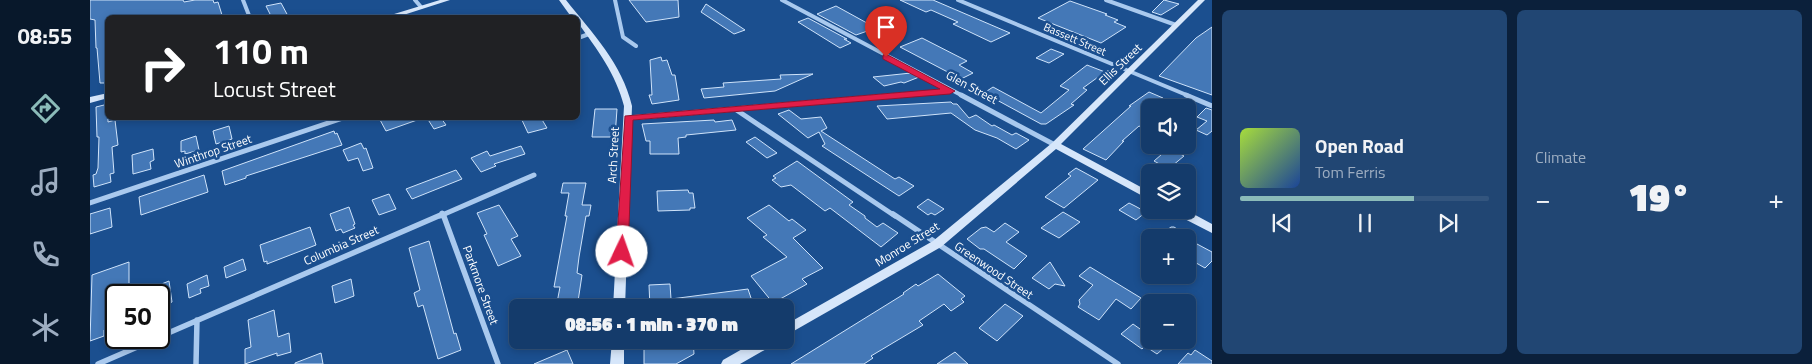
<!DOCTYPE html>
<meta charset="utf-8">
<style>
:root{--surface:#143b6b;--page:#214673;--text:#f1f3f6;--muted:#9dadc1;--line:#33557e;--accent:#8bbbb9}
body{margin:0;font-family:"Titillium Web",sans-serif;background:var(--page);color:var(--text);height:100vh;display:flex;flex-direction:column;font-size:19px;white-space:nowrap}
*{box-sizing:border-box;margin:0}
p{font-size:16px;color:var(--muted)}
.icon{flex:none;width:28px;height:28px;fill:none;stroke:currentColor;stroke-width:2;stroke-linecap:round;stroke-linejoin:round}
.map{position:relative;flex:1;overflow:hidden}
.details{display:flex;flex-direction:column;gap:10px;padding:10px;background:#0b203b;width:600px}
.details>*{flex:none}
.hud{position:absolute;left:15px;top:15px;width:475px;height:105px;border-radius:8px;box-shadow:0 2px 8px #0003,0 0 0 1px var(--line);background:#202124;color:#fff;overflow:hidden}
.controls{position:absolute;left:1051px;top:99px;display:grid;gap:10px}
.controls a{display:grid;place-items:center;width:55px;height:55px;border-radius:8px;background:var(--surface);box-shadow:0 2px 8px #0003,0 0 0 1px var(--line);font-size:25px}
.speed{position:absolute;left:15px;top:284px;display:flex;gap:10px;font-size:25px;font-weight:700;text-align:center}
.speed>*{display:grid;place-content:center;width:65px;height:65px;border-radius:50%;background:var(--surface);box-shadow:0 2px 8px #0003,0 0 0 1px var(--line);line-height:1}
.speed .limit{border:2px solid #111;border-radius:8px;background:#fff;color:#111}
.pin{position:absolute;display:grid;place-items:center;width:42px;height:42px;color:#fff;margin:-51px -21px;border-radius:50% 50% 50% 0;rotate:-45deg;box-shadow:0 0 5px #0007}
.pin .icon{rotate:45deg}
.me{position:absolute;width:55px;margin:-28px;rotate:3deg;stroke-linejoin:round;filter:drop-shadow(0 0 4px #0008)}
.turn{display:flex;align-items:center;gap:18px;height:105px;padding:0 25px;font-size:22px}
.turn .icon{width:65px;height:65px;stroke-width:2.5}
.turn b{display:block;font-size:35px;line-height:42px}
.big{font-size:38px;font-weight:800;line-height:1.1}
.details .tile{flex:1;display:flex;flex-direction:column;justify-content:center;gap:8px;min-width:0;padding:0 18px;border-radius:8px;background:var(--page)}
.song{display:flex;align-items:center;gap:15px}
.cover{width:60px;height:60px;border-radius:8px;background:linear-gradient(135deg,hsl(80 70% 55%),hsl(220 70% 35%))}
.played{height:5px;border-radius:2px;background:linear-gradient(90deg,var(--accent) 70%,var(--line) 70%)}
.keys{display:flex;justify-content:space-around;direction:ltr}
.heat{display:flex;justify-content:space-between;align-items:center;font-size:28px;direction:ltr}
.details .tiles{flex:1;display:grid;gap:10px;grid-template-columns:repeat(2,1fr)}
.trip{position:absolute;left:419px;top:299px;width:285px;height:50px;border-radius:8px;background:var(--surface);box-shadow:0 2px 8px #0003,0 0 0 1px var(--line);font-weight:800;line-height:50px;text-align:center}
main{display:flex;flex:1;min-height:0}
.dock{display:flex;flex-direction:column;width:90px;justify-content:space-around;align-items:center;background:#08182b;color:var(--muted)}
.dock .icon{width:35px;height:35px}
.dock .on{color:var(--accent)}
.dock b{font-size:22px;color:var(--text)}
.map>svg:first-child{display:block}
</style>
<main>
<nav class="dock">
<b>08:55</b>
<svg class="icon on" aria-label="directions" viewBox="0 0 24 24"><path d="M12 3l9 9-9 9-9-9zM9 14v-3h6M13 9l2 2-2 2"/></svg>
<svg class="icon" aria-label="music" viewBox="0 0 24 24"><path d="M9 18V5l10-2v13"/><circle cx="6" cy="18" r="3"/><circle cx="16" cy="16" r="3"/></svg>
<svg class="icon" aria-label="phone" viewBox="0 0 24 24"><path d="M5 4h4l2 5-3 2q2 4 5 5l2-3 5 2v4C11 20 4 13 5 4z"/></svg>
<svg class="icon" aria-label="climate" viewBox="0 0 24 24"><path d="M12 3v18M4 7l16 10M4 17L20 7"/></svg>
</nav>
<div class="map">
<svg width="1122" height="364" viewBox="0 0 1122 364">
<rect width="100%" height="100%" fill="#1b4f8f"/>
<path fill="#4478b7" stroke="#cfe3fa" d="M0,0H93L94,2L105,0H123L124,3L128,2L132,15L123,18H70L69,15L57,18H18V83H10L7,48H6L5,20L0,19Z
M539,0H588L589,17L556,22Z
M810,0H843L920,33L901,42L863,24L868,22L841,10L836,12Z
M1074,0L1089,4L1071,15L1062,12Z
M980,1L1017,14L1015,15L1028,20L1024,22L1036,27L1011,43L948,18Z
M191,3L198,16L182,18L176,6Z
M616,4L655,30L644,34L611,12Z
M746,6L786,28L766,35L727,14Z
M718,18L757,39H754L761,43L750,48L708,22Z
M1122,27V95L1069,76L1106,38Z
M832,38L877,61L869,65L883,73L871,79L810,47Z
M961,49L974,54L959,63L946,58Z
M571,57L572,61L577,60L582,75H585L589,100L562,104L559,95H562L560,60Z
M997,65L1015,72L993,88L997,90L981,104L984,105L956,124H951L894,93L903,87L951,113L979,90L970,86Z
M821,73L829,77L814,83L811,82L794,86L783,77Z
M723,74L685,91L614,98L611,89L634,87L633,83L691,79L690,75Z
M1059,92L1073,98L1064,108H1060V125L1056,129L1049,126L1032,141H1034L1016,160L993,149L1041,106H1039Z
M861,102L863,104H867L879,118L886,115L902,126L904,125L922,135L926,133L939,140L926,149L907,138L885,130L861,113L797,119L787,106Z
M18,104V122L25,120L28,145L22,147L24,173L20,174L21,182L4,187L3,175L6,174L8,168L9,137H7L6,107Z
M1116,108L1122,110V131L1117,135L1106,130L1117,121L1107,117Z
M505,109H527L525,137H502Z
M699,110L711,119L731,117L737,128L731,131L805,179L809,177L824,186L809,196L732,146L735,144L729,132L718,138L688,114Z
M289,118H330V119L296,131Z
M337,118H351L356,125L344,129Z
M431,118H451L457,128L438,133Z
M624,120L625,122L642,120L646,130L596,135V137L588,138L589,154H560V141H556L552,124Z
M139,126L142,139L126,144L123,131Z
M244,131L245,134L247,133L252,145L156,176V178L135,185L132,171Z
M106,136L109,150L95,154V151L91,152V141Z
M665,137L687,153L677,158L656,142Z
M271,143L274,149L276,148L283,168L273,171L268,158L258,161L253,150Z
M431,146L435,154L404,164L406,166L391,172L381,158L397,151L400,156Z
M1079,148L1094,156L1082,166L1078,164L1075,167L1064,161Z
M63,149L64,160L60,162L61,169L43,174L42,155Z
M707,161L763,202L759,205L775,216V218L787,227L793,223L808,233L791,247L740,208L735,211L701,185L691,187L682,180L686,178L683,176Z
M986,168L1008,180L974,208L955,197L981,176L978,174Z
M366,170L372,179L322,199L316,189Z
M114,175L118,192L51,215L49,197Z
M473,183H496L492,205H501L499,216H496L489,257L487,273L492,275L487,308H466L470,287H464L477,216H475L479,193H471Z
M598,190L599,193H603L605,208H600V210L568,211L567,191Z
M299,194L306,209L289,215L282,200Z
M838,199L854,209L845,215L841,213L838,215L827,207Z
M1039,203L1045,206L1056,212L1046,220L1029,210Z
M409,205L428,236L421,239L431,256L408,266L394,235L397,234L387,213Z
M679,205L699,221L702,219L716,230L703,238L733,268L712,279L717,284L683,303L661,276L697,257L673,237L677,235L657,218Z
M259,207L265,224L263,225L265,228L253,233L251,229L246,231L240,214Z
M20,208L22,227L0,234V214Z
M973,212L990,222L969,238L951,228Z
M915,223L929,232L916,242L937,256L924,269L894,249H890L877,239L891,228L896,227L904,232Z
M220,227L226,245L177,264V261L174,262L170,245Z
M1081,227H1084L1101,238H1066Z
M339,241L364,334L366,333L371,350L348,359L333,305L328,307L324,293L330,290L319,248Z
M1107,244L1122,252V261L1115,268L1101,260L1105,256L1098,252Z
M153,259L156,270L136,278L134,267Z
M39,262V293L26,295V325L14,330V336L0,341L2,275Z
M960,262L975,286L965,284L959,289L942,278Z
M1000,267L1051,298L1041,309L1026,299L1009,320L988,307L990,304L989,300L1003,285L989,276Z
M848,274L875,296L871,299L874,302L861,311L854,304L829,321L833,325L781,356L783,358L774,364H701L814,294L813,293L826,284L828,286Z
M117,275L119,286L110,289L111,293L99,298L97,284Z
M261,279L264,296L245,303L242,286Z
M79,281L82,302L69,308V295H44Z
M580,284L581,299L658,289L662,301L614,308H560L559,285Z
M915,304L933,316L907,341L889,328Z
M184,310L188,337L199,333L201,352L187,356V353L155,364V349L161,347L158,320Z
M1043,324L1060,336V340H1066L1075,347L1067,354L1055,346L1052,349L1031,334Z
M554,340H603L604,354L586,364H554Z
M477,350L483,364H444Z
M1105,350L1122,361V364H1088L1098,353L1101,355Z
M865,352L878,364H847Z
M231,353L233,364H205V363Z"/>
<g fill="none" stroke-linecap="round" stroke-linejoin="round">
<path stroke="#a9c9ee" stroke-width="4" d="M153,0L160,18
M325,0L331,7
M525,0L533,37L546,46
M692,0L873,96
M868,0L1099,96
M1016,0L1086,25
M488,38L499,34
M797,96L860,91"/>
<path stroke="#a9c9ee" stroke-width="5" d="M871,95L965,145
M1096,95L1122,106
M645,109L805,216
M538,118L812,95
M0,203L253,118
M352,213L353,216
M350,216L444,175"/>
<path stroke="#a9c9ee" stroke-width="5.5" d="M353,214L408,364
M803,214L1028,364
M69,337L353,214
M8,364L68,338
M106,364L107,320"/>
<path fill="#d6e6fa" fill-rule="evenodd" d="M350,0H360L304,18H291Z
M469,0H476C502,33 532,63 542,106L535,308H523L534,106C526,74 507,49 488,23V18H482Z
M1108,0H1115L971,144L1060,192V200L966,149L851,247L695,336V325L843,241L962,143Z
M18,93V98L0,103V97Z
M1082,210H1096L1122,224V233L1083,213Z
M522,340H534V364H520Z
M668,340H686L685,344L650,364H631L633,360Z"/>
</g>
<path fill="#e11d48" stroke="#92132f" d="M796,54L865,91L860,94L543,120L538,252L537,255H527L526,252L535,116L850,89L793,59V55Z"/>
<g text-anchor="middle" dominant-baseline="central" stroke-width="5" stroke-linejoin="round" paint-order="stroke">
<g font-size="11" fill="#fff" stroke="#1b4f8f">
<text transform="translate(985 39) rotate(23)">Bassett Street</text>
</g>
<g font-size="12" fill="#fff" stroke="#1b4f8f">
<text transform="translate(1030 64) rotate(-44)">Ellis Street</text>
<text transform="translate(882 87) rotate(28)">Glen Street</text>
<text transform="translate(123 151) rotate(-19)">Winthrop Street</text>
<text transform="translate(523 155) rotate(-87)">Arch Street</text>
<text transform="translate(817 244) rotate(-32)">Monroe Street</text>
<text transform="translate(251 245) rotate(-24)">Columbia Street</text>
<text transform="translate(904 270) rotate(34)">Greenwood Street</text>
<text transform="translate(391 285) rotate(70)">Parkmore Street</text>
</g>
</g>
</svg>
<div class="controls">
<a><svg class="icon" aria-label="sound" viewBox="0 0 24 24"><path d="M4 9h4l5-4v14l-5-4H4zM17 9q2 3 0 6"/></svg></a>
<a><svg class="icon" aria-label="layers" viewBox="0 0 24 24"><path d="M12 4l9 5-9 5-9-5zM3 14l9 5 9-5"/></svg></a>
<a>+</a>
<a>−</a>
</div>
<div class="speed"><div class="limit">50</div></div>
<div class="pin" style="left:796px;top:57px;background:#d93025"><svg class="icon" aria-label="arrive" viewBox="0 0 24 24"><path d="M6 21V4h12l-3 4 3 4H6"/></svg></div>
<svg class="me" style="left:532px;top:252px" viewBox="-20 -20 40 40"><circle r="19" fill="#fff"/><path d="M0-13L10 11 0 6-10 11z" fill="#e11d48"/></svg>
<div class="trip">08:56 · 1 min · 370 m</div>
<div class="hud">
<div class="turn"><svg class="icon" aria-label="right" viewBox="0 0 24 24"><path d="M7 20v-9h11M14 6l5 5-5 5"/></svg><div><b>110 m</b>Locust Street</div></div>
</div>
</div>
<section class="details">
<div class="tiles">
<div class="tile">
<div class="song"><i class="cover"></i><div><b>Open Road</b><p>Tom Ferris</p></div></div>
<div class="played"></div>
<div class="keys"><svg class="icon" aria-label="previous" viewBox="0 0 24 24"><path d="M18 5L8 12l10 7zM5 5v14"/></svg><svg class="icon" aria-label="pause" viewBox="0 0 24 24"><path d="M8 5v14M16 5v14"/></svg><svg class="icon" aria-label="next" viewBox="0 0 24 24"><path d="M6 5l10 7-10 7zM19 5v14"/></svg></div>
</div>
<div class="tile"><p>Climate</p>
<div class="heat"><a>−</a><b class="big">19°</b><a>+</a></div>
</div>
</div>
</section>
</main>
